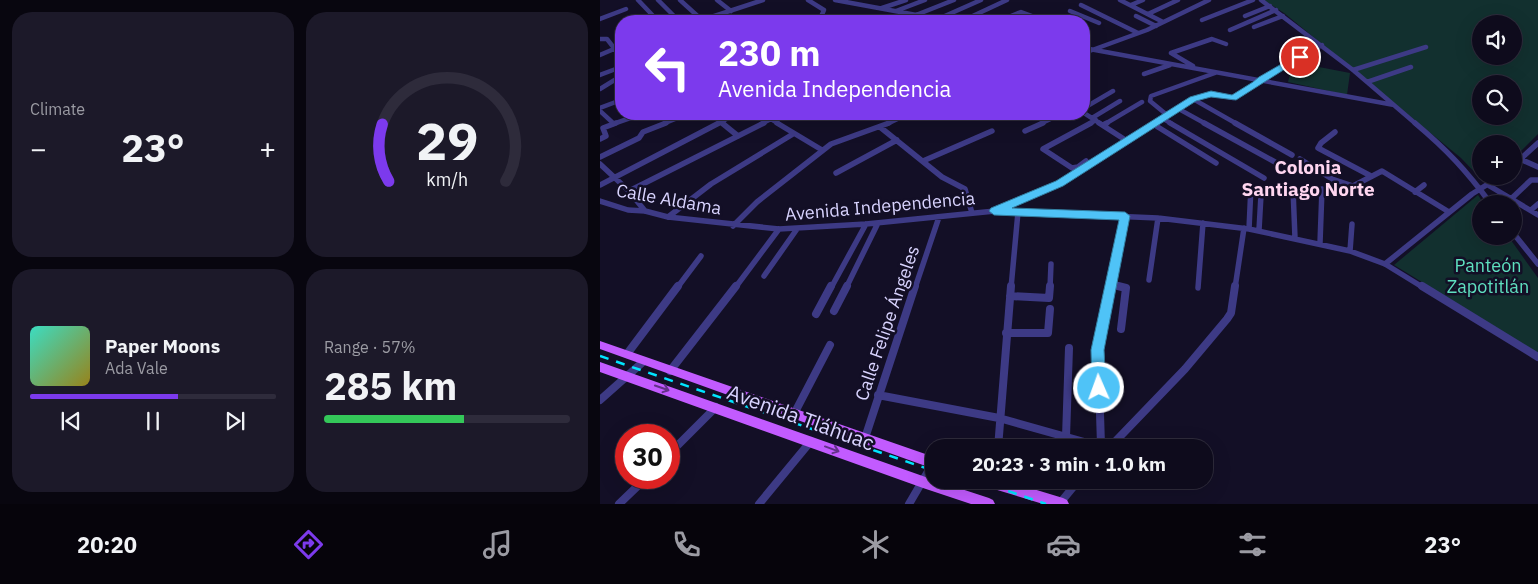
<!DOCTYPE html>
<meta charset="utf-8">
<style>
:root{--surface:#0e0b1c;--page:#1c1929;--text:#f1f3f6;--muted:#9b9ba3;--line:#2e2b3b;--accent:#7c3aed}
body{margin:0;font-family:"IBM Plex Sans",sans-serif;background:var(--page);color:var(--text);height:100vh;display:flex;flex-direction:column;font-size:19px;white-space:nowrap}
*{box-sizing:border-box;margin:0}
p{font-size:16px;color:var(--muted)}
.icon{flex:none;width:28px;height:28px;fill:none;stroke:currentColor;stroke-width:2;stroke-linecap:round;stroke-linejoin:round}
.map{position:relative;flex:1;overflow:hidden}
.drawer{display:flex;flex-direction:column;gap:12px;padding:12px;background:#08060f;width:600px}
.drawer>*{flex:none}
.guide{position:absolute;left:15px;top:15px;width:475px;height:105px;border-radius:20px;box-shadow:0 5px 20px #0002,0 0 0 1px var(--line);background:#7c3aed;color:#fff;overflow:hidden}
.tools{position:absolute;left:872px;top:15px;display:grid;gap:10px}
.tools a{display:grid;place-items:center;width:50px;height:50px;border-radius:50%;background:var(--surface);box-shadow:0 5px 20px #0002,0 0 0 1px var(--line);font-size:25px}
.speed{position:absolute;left:15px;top:424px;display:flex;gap:10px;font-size:25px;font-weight:700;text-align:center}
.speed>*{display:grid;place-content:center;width:65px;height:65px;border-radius:50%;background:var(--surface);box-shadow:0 5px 20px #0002,0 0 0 1px var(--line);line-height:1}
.speed .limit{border:8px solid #d22;background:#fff;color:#111}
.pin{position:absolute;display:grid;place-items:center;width:42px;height:42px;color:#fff;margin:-21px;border:2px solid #fff;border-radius:50%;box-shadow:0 1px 5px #0007}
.me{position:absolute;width:55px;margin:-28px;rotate:358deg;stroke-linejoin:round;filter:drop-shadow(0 0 4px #0008)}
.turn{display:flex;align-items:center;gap:18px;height:105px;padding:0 20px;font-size:22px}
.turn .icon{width:65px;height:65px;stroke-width:2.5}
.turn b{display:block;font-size:35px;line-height:42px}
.big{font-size:38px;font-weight:800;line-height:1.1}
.drawer .widget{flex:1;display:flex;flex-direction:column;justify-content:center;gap:8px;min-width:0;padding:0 18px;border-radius:20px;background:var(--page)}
.drawer .dial{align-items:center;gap:0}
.dial svg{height:130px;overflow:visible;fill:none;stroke:var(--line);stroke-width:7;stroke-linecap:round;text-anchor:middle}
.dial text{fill:var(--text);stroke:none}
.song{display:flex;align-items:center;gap:15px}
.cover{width:60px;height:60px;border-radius:8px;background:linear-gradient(135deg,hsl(170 70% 55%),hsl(50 70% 35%))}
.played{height:5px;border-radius:2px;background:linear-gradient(90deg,var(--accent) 60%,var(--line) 60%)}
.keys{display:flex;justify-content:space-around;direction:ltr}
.heat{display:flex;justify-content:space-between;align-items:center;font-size:28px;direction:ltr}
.charge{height:8px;border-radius:4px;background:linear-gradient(90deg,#34c759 57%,var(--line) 0)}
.drawer .tiles{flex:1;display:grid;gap:12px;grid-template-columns:repeat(2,1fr)}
.trip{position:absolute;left:325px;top:439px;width:288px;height:50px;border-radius:20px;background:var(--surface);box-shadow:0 5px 20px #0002,0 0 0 1px var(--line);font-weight:800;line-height:50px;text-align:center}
.tabs{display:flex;height:80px;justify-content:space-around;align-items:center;background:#06040b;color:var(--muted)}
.tabs .icon{width:35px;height:35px}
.tabs .on{color:var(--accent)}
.tabs b{font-size:22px;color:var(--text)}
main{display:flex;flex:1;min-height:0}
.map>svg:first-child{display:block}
</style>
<main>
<section class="drawer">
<div class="tiles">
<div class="widget"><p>Climate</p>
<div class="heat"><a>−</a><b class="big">23°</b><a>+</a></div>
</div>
<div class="widget dial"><svg viewBox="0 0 100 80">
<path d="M14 69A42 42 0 1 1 86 69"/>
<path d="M14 69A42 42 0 0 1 10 34" stroke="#7c3aed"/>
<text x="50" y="56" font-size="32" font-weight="700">29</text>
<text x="50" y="72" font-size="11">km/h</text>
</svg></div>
<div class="widget">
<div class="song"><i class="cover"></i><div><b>Paper Moons</b><p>Ada Vale</p></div></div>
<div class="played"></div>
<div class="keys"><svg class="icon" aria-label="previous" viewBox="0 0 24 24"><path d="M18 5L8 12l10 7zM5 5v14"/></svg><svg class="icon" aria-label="pause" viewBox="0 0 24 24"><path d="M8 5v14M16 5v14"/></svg><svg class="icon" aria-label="next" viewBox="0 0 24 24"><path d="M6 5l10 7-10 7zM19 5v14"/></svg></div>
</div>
<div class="widget"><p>Range · 57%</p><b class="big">285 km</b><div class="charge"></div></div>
</div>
</section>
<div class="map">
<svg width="938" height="504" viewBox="0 0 938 504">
<rect width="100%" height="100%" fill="#130f26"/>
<path fill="#12302f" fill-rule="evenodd" d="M664,0H938V134L914,158V144H881V176H891L884,182L861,158L684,13ZM881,24H914V56H881ZM881,84H914V116H881Z
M693,62L750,73L747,95L688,82Z
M878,195L884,204H881V236H908L938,278V353L794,265Z"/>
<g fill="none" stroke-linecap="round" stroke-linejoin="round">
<path stroke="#3d3a85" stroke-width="4.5" d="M38,0L58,21
M58,0L79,21
M80,0L102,20
M117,0L131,11
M208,0L224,10L219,21
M235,0L349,21
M520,0L563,22
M661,0L753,70L816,124
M481,5L538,33
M531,5L543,0
M282,8L306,0
M296,11L325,0
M470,11L499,23
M122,14L131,21
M548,14L578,0
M316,15L354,0
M536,16L556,26
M645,16L670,6
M0,19L26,9
M40,19L41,21
M338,19L381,0
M602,20L653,0
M99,21L163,0
M362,21L407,0
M399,21L421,12L432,16
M654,27L683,16
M630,30L676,10
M0,39H7L21,57
M484,48L794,105
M484,53L547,30L609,0
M571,53L612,39L626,44
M571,53L593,66
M0,55L21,46
M753,70L826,47
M544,74L570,65
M0,75L21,67
M767,82L811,67
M0,89L21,76
M593,99L637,124
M0,108L21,100
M484,108L513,91
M577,108L606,124
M0,111L13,123
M484,113L501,124
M112,114L124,124
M163,114L179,124
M233,115L235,114
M567,115L550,101L551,96L615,73
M492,118L520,101
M562,118L572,124
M75,119L85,114
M13,124L39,115
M63,124L75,119L69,114
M117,124L136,114
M161,124L171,119
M287,124L308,114
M440,124L461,114
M489,124L496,120
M505,124L542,102
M553,124L593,99L611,94L633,98L656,84L662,78L722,45"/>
<path stroke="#3d3a85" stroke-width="5.5" d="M122,123L138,136
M177,123L222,150
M499,123L527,141
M570,123L664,178
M604,123L675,162
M635,123L692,155
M815,123C847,150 866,170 891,204
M553,124L616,163
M503,125L507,123
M280,127L342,177L365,189L372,213
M425,131L443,123
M735,132L721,143L718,148L771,176
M0,139L6,136L3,128L16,123
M0,157L39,138L43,132L66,123
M700,159L732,179L753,186L782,171L849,212
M920,159L938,167
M323,161L392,131
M486,161L478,167L472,168L443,149L491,123
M0,164L29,191L45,211
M914,165L938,143
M236,173L297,140
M0,185L119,123
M888,185L938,215
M693,189L695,238
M29,191L164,123
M815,192L824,185
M911,199L931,180H938
M0,201L28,210L45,211L68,217L179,229L266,224L395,211L558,218L649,229L750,251L785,264L824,288
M398,210L460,183L555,123
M931,210L938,204
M68,217L111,184L193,134
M133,226L157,202L231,144L289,123
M649,229L651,186
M659,230L661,195
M914,234L938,264
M720,243L722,189
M750,251L752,224
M785,264L872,194L901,176
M164,276L197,229
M549,280L558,218
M511,285L524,288
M77,288L101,256
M135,288L179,229
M231,288L266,224
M246,288L278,223
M315,288L339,217
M411,288L418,212
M450,288L451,264
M511,288L525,216
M598,288L603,223
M635,288L644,228"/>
<path stroke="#3d3a85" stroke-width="8" d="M518,286L526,288L521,329
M822,286L938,357
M410,296L449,298L450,286
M234,311L247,286
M216,314L231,286
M406,333H448L450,309
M27,354L78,286
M70,371L136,286
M278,395L399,418L502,447
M0,400L44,361
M194,414L230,345
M466,437L469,348
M265,438L315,286
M501,445L498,350L511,286
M398,448L411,286
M509,448L585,369L627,319L631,313L635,286
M69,454L116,407
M460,503L479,480
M19,504L46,478
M159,504L211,441
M309,504L333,463"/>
<path fill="#c25bff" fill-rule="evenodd" d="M0,341L334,457V469L0,349Z
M0,362L334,480L389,498L393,500L395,504H371L323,488L0,372Z
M378,480H404L463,498L467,500L469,504H443L384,486L380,484Z"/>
<path stroke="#00e5ff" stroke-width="2.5" stroke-dasharray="9 8" stroke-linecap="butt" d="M0,356L334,471
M359,480L383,488
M376,480L446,504"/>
</g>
<defs><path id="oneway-shaft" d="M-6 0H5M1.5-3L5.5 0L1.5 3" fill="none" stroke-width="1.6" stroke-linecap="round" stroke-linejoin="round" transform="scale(1.25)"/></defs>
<g stroke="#623188">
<use href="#oneway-shaft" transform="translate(62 388) rotate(19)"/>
<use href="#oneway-shaft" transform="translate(232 449) rotate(20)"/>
</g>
<path fill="#4fc3f7" stroke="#337fa1" d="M697,55L704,57L636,100L611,97L596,101L463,186L412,208L525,212L530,216L504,350L506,388L504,393L499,395L494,393L492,388L491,350L519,220L394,215L389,211L391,208L456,181L590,97L611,91L632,95L653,82L659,77Z"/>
<g text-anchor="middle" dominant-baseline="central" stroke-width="5" stroke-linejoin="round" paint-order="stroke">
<g font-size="18" fill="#d9d4ff" stroke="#130f26">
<text transform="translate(69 199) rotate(10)">Calle Aldama</text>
<text transform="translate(280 206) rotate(-5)">Avenida Independencia</text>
<text transform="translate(287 323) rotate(-71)">Calle Felipe Ángeles</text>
</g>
<g font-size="18" fill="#5fe0c0" stroke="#130f26">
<text x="888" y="265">Panteón<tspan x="888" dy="21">Zapotitlán</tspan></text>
</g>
<g font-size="19" font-weight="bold" fill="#ffd6f0" stroke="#130f26">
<text x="708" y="167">Colonia<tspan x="708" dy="22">Santiago Norte</tspan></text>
</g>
<g font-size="21" fill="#d9d4ff" stroke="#130f26">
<text transform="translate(201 417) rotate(20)">Avenida Tláhuac</text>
</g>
</g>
</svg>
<div class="tools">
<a><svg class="icon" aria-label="sound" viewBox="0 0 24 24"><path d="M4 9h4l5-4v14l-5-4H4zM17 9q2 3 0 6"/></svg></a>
<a><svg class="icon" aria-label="search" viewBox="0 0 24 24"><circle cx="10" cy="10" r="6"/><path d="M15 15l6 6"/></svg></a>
<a>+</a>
<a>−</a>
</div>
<div class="speed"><div class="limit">30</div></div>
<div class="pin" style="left:700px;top:57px;background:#d93025"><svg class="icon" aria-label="arrive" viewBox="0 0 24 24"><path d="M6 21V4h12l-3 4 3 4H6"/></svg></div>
<svg class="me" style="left:499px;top:388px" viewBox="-20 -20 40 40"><circle r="17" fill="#4fc3f7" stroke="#fff" stroke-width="3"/><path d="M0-11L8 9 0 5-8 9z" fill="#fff"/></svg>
<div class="trip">20:23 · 3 min · 1.0 km</div>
<div class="guide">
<div class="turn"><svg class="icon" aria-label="left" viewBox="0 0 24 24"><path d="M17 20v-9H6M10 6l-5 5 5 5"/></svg><div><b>230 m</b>Avenida Independencia</div></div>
</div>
</div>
</main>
<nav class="tabs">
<b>20:20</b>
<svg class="icon on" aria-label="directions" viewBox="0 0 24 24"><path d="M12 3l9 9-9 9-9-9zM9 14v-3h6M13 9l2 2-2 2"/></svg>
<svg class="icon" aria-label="music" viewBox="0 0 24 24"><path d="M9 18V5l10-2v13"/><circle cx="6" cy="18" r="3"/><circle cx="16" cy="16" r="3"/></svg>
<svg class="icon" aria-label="phone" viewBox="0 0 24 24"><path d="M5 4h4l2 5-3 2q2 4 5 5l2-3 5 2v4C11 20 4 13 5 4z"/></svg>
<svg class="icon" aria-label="climate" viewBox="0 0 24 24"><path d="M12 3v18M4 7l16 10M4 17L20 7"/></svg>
<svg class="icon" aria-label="car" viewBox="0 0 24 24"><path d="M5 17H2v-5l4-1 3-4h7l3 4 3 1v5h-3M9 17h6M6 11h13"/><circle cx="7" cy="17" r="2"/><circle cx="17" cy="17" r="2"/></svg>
<svg class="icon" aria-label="filters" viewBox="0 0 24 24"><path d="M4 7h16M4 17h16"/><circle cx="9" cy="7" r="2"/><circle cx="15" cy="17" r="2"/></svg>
<b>23°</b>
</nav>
